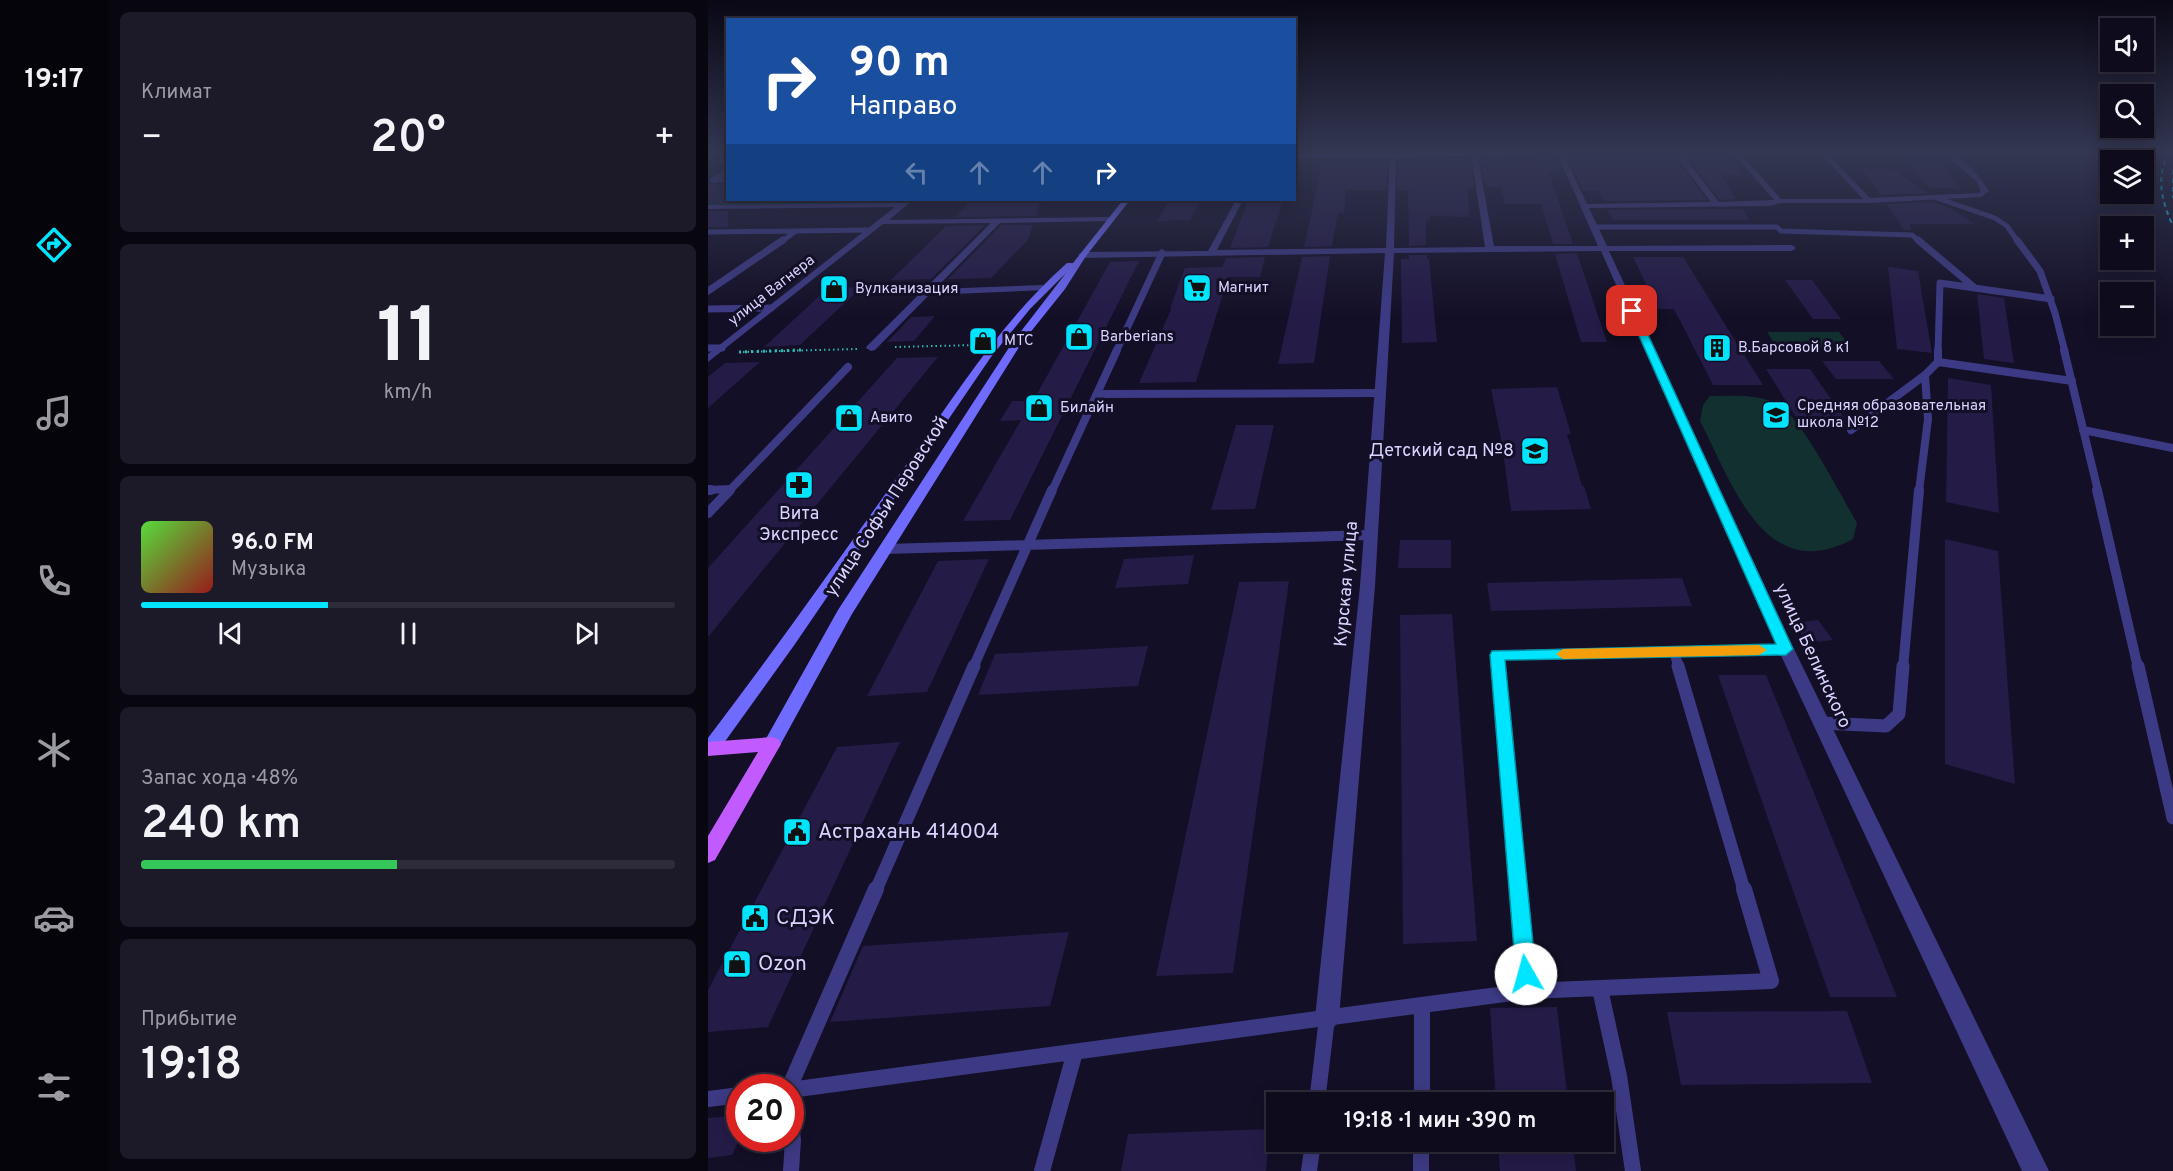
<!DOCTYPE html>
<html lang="ru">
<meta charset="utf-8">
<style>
:root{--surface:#0e0b1c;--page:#1c1929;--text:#f1f3f6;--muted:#9b9ba3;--line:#2e2b3b;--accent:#00e5ff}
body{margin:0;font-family:Overpass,sans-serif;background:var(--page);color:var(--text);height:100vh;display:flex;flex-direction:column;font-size:22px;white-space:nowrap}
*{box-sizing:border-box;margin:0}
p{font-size:20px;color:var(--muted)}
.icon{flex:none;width:33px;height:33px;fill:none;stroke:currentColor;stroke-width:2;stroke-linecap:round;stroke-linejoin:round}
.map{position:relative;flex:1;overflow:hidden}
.details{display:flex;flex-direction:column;gap:12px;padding:12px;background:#08060f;width:600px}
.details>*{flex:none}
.banner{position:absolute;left:18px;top:18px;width:570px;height:183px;border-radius:0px;box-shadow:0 3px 15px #0003,0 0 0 2px var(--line);background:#1a4fa0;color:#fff;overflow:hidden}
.buttons{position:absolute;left:1392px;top:18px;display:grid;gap:12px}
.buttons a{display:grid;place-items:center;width:54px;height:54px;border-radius:0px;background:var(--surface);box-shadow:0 3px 15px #0003,0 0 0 2px var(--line);font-size:30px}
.speed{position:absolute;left:18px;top:1074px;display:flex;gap:12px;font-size:30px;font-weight:700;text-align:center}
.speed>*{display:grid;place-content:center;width:78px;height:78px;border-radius:50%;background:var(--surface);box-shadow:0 3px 15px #0003,0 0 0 2px var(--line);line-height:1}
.speed .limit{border:9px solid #d22;background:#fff;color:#111}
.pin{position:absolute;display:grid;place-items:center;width:51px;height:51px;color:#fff;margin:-26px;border-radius:12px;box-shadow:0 3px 9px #0006}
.me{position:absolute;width:66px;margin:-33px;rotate:353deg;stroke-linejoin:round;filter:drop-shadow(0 0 4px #0008)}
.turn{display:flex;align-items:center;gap:21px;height:126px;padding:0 24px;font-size:27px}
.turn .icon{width:78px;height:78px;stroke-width:2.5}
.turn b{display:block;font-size:42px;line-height:51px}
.lanes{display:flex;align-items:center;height:57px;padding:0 24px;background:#0003;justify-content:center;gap:30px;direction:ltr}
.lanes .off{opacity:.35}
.big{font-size:45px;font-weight:600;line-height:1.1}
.details .widget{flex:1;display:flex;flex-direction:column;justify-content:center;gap:9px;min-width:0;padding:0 21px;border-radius:9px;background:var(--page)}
.details .dial{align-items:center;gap:0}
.dial b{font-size:78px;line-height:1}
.song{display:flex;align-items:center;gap:18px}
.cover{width:72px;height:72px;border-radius:9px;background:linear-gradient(135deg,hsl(110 70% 55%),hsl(0 70% 35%))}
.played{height:6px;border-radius:3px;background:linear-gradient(90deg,var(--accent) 35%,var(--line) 35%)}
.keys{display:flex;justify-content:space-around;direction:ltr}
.heat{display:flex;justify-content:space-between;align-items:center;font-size:33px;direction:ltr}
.charge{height:9px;border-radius:4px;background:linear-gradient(90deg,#34c759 48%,var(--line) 0)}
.trip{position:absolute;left:558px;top:1092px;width:348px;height:60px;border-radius:0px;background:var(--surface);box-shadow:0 3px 15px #0003,0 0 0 2px var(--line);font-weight:600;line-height:60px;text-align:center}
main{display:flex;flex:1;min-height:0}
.menu{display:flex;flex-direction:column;width:108px;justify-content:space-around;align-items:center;background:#06040b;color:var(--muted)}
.menu .icon{width:42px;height:42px}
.menu .selected{color:var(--accent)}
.menu b{font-size:27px;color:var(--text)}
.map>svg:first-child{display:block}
</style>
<main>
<nav class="menu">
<b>19:17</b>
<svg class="icon selected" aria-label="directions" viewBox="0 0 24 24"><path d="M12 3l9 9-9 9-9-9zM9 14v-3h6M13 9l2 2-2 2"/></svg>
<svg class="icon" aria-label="music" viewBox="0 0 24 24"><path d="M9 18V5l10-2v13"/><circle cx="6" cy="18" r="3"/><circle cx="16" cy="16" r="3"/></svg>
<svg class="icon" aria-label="phone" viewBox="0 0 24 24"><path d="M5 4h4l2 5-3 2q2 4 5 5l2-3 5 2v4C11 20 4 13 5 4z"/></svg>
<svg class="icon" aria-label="climate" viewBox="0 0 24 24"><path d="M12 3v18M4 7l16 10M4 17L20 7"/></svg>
<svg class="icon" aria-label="car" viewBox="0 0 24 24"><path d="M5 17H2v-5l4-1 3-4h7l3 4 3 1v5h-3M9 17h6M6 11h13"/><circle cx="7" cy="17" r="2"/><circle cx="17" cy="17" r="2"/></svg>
<svg class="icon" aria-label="filters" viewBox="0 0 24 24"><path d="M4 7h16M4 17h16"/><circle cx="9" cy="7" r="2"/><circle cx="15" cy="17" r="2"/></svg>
</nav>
<section class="details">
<div class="widget"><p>Климат</p>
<div class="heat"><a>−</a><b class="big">20°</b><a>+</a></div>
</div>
<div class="widget dial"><b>11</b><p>km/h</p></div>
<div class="widget">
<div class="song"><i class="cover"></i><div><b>96.0 FM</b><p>Музыка</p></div></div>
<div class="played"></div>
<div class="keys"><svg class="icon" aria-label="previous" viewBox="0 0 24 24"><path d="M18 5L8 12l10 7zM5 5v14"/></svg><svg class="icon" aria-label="pause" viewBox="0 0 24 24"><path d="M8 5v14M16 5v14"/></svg><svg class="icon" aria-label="next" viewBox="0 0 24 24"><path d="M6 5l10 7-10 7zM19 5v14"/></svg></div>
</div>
<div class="widget"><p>Запас хода · 48%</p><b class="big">240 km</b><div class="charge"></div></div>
<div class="widget"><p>Прибытие</p><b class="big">19:18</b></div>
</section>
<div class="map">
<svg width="1465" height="1171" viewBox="0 0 1465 1171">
<rect width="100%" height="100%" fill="#130f26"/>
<path fill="#12302f" d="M180,200L174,204L0,205V201Z
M1059,332H1131L1144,349H1070Z
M1002,396C1025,396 1054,393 1074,407C1095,422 1134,497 1149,523L1145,539C1056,587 1024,482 992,421L995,405Z"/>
<path fill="#241b47" d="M964,154L999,200L896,201L891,191H875L859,156Z
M976,154L1024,156L1036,175H1012L1028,199L1012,200Z
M848,156L853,168L841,173L865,244H845L833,204H797L793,187H778L772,158Z
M761,158L766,187H760L761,217L722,216V220H718V245L701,246L700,190H689L690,159Z
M1198,158L1230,159L1253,189L1220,187Z
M679,159L678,190H638L636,213H630L624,246L596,247L615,160Z
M1154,169L1187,171L1220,193L1172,195Z
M0,183L20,185V203H0Z
M264,200H333L328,216L247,217Z
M462,200H493L482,220L449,221Z
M540,200H575L560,247L522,248Z
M1226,202L1242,208L1267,224H1202L1203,230H1196L1178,204Z
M1034,209L1042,220H905L900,210Z
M0,211H20V227H0Z
M277,225L223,279L183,280L238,226Z
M293,225H325L320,240L283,278L240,279Z
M869,253L899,342H873L847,254Z
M701,255H719V259H721L729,342L694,343L693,259H701Z
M622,256L606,363L570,364L594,257Z
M557,257L552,277H520L488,382L431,383L464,307L462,308L477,268L514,267L518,258Z
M925,257H975L1055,385H1005L966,309H950Z
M431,261L302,520L255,521L313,420L292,421L304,401H325L402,262Z
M1180,267L1210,271L1224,353L1189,349Z
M1077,280H1104L1133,319H1105Z
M154,287L92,345L56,347L120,288Z
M1269,294L1296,298L1306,363L1276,359Z
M227,316L206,341L179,342L203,317Z
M230,357L0,637V568L189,358Z
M1114,361H1171L1186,379H1128Z
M52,362L0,408V377L17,363Z
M1058,369H1102L1137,419H1089Z
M1240,378L1283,385L1291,513L1238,502Z
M849,387L863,434H859L874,486H876L883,509L803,511L794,444L783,389Z
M528,425H566L547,509L503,510Z
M1237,539L1290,551L1307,784L1237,764Z
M692,540H743V568H690Z
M486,555L480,584L407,588L416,559Z
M281,559L219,692L159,696L230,561Z
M974,578L984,606L783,611L779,583Z
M581,581L525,973L448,976L531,582Z
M744,614L769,941L695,944L692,615Z
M1110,620L1125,640L1099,643L1085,623Z
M440,646L430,686L270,695L287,654Z
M1010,675H1058L1189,997H1122Z
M192,742L60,1027L0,1032V990L129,747Z
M361,932L342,1006L122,1022L155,946Z
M849,1007L860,1102H788L782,1008Z
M1139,1011L1164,1083L973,1085L959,1012Z
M32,1115V1138L24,1155L0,1158V1118Z
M562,1129L558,1171H413L420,1134Z
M790,1142H865L868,1171H792Z"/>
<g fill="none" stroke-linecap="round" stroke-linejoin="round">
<path stroke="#2fb8b0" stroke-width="2" stroke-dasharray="1.5 3" stroke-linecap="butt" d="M187,347L269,345
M35,352L149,349"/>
<path stroke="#2fb8b0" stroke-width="3" stroke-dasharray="2 4" stroke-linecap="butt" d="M31,352L94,350"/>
<path stroke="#3d3a85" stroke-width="5" d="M13,153L15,161L20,162
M20,172L4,180H20
M1229,198L1287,218L1299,226L1310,242
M886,227H1069L1073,231L1204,235L1212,242
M0,232L87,231
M73,242L88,231L163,230"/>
<path stroke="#3d3a85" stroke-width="7" d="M1210,240L1267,288
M1309,240L1332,271L1347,313L1357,352
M0,291L75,240
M0,309L63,308
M0,348H14
M408,352L454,253
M1230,352L1232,283L1343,299"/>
<path stroke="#3d3a85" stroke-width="8" d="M1356,350L1390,491
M1230,362V350
M389,394L673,393
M1143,430L1217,375L1230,362L1364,381
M1375,430L1465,448
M0,490L23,489
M21,491L140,367
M344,491L409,350
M1211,491L1220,419L1217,375"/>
<path stroke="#3d3a85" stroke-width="10" d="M0,490H3
M1389,490L1430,668
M0,513L22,490
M177,549L663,535
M966,652L971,668
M265,668L344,490
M790,668L789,655L1078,649
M1195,668L1211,490"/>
<path stroke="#3d3a85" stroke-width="13" d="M790,666L811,890
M970,666L1036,890
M1430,666L1465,818
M1113,723L1178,726L1191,714L1195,666
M168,890L266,666"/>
<path stroke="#3d3a85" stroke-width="16" d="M892,989L911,1076L925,1171
M820,991L1063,981L1036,889
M714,1005L820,991L811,889
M81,1088L168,889
M82,1090L714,1005V1102
M0,1099L32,1095
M609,1102L619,1018
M82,1115L85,1140L83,1171
M713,1142V1171
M334,1171L367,1052
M601,1171L605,1142"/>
<path fill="#3d3a85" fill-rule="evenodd" d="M682,153H688L686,248L777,247L763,153H769L786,246H890L849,153H855L879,204L1003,202L966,153H973L1011,202L1066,200L1025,153H1032L1073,199H1155L1112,153H1119L1162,198L1271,193L1273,191L1269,182L1235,153C1252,153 1273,177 1281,191L1273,197L1161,203H1072L1062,206L881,208L899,246L1084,245L1088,248L1084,251H901L1086,649L1341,1171H1314L1070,649L893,251L686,253L667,586L631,1018L627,1026L619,1030L611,1026L607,1018L652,586L677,253L374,258L370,255L374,252L500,251L528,200H535L509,250L678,248Z
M197,200H205L181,220L402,217L406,219L402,221L292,223L227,289L334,285L339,288L337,290L221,295L167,350L163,351L158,348L159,346L283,223L175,224L0,362V354L187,207L0,209V205L193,203Z"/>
<path fill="#6f6bff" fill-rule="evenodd" d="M830,153L827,155L586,158V154Z
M415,200H422L378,256L357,289L313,344L144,614L70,749L64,751L58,749L55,744L130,610L304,343L358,273L322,309L283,357L87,644L8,754L0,755V738C70,646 136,552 203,458C251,389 295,320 359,263H365Z"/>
<path fill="#c25bff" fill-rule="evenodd" d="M64,737L70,739L73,744L7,860L0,863V836L50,752L0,756V742Z"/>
<path stroke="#00e5ff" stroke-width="2" stroke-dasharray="4.5 4" stroke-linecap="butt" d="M1461,153C1447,177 1454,202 1465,226
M1465,170V198"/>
</g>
<linearGradient id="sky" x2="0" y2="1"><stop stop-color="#0a0815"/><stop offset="0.48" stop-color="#333752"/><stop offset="1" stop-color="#333752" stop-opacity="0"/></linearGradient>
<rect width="1465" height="317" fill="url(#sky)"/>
<path fill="#00e5ff" stroke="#0095a6" stroke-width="1.5" d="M921,309L929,311L1085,649L1078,655L797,660L828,974L825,981L818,984L811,981L808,974L782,655L784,651L1068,644L920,311Z"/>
<path fill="#f59e0b" d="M1051,645L1059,650L1051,655L855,659L848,654L855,649Z"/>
<defs>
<g id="supermarket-square" transform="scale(1.5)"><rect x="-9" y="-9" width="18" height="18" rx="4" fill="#00e5ff" stroke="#130f26"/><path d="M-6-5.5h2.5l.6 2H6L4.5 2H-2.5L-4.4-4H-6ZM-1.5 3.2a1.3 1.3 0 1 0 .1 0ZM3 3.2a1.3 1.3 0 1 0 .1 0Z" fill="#111"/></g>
<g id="shop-square" transform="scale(1.5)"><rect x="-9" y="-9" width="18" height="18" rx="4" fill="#00e5ff" stroke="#130f26"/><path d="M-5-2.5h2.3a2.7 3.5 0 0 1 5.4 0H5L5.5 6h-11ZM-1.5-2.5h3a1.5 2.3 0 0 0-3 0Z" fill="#111"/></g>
<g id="building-square" transform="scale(1.5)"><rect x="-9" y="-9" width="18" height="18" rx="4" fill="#00e5ff" stroke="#130f26"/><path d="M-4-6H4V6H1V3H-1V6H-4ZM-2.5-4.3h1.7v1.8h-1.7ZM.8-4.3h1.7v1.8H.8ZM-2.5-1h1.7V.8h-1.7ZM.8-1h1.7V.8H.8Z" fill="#111"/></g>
<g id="school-square" transform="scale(1.5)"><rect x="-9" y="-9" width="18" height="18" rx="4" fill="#00e5ff" stroke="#130f26"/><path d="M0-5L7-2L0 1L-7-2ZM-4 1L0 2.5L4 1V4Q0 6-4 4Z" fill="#111"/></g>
<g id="pharmacy-square" transform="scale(1.5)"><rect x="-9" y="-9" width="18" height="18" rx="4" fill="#00e5ff" stroke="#130f26"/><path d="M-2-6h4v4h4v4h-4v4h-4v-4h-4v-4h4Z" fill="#111"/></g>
<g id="civic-square" transform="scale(1.5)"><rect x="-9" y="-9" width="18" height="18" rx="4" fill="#00e5ff" stroke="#130f26"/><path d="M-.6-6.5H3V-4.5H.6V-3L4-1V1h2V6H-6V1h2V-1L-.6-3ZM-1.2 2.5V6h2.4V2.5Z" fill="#111"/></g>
</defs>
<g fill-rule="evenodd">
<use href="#supermarket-square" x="489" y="288"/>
<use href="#shop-square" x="126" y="289"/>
<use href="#shop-square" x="371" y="337"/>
<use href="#shop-square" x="275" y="341"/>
<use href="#building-square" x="1009" y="348"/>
<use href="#shop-square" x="331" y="408"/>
<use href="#school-square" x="1068" y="415"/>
<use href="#shop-square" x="141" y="418"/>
<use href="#school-square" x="827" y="451"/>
<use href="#pharmacy-square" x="91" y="485"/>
<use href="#civic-square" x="89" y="832"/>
<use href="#civic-square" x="47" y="918"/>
<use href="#shop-square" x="29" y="964"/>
</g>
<g text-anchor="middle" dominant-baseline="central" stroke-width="6" stroke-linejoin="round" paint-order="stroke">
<g font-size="15" fill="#d9d4ff" stroke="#130f26" text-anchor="start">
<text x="510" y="288">Магнит</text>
<text x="147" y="289">Вулканизация</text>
<text x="392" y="337">Barberians</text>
<text x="296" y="341">МТС</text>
<text x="1030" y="348">В.Барсовой 8 к1</text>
<text x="1089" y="406">Средняя образовательная<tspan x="1089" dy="17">школа №12</tspan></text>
<text x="352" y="408">Билайн</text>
<text x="162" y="418">Авито</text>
</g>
<g font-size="15" fill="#d9d4ff" stroke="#130f26">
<text transform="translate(64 291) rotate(-38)">улица Вагнера</text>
</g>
<g font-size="18" fill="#d9d4ff" stroke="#130f26" text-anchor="end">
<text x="806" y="451">Детский сад №8</text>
<text x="91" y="514" text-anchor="middle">Вита<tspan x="91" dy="21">Экспресс</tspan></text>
</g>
<g font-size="18" fill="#d9d4ff" stroke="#130f26">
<text transform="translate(179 507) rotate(-57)">улица Софьи Перовской</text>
<text transform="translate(639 584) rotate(-85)">Курская улица</text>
<text transform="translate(1104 656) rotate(65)">улица Белинского</text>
</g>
<g font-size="21" fill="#d9d4ff" stroke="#130f26" text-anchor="start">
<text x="110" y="832">Астрахань 414004</text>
<text x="68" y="918">СДЭК</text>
<text x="50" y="964">Ozon</text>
</g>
</g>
</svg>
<div class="buttons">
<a><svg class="icon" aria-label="sound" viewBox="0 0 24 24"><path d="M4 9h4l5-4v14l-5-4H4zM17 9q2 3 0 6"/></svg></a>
<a><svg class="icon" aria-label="search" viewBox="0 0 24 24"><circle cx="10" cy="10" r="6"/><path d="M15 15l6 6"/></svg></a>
<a><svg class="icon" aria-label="layers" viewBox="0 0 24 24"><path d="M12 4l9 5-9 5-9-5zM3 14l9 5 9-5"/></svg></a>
<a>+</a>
<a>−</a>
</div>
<div class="speed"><div class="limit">20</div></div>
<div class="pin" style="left:924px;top:311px;background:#d93025"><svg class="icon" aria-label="arrive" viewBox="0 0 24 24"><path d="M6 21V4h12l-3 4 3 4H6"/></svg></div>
<svg class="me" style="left:818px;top:974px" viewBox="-20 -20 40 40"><circle r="19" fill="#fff"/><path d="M0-13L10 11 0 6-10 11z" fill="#00e5ff"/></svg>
<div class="trip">19:18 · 1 мин · 390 m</div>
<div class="banner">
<div class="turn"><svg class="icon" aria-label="right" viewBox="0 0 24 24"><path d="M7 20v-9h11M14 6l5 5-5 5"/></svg><div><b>90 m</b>Направо</div></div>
<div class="lanes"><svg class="icon off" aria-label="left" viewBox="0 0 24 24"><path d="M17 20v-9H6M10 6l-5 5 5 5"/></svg><svg class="icon off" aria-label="ahead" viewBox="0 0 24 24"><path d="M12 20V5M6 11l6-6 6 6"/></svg><svg class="icon off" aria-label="ahead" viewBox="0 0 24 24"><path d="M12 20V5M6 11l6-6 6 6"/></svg><svg class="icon" aria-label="right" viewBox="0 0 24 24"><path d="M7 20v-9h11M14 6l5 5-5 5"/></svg></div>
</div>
</div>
</main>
